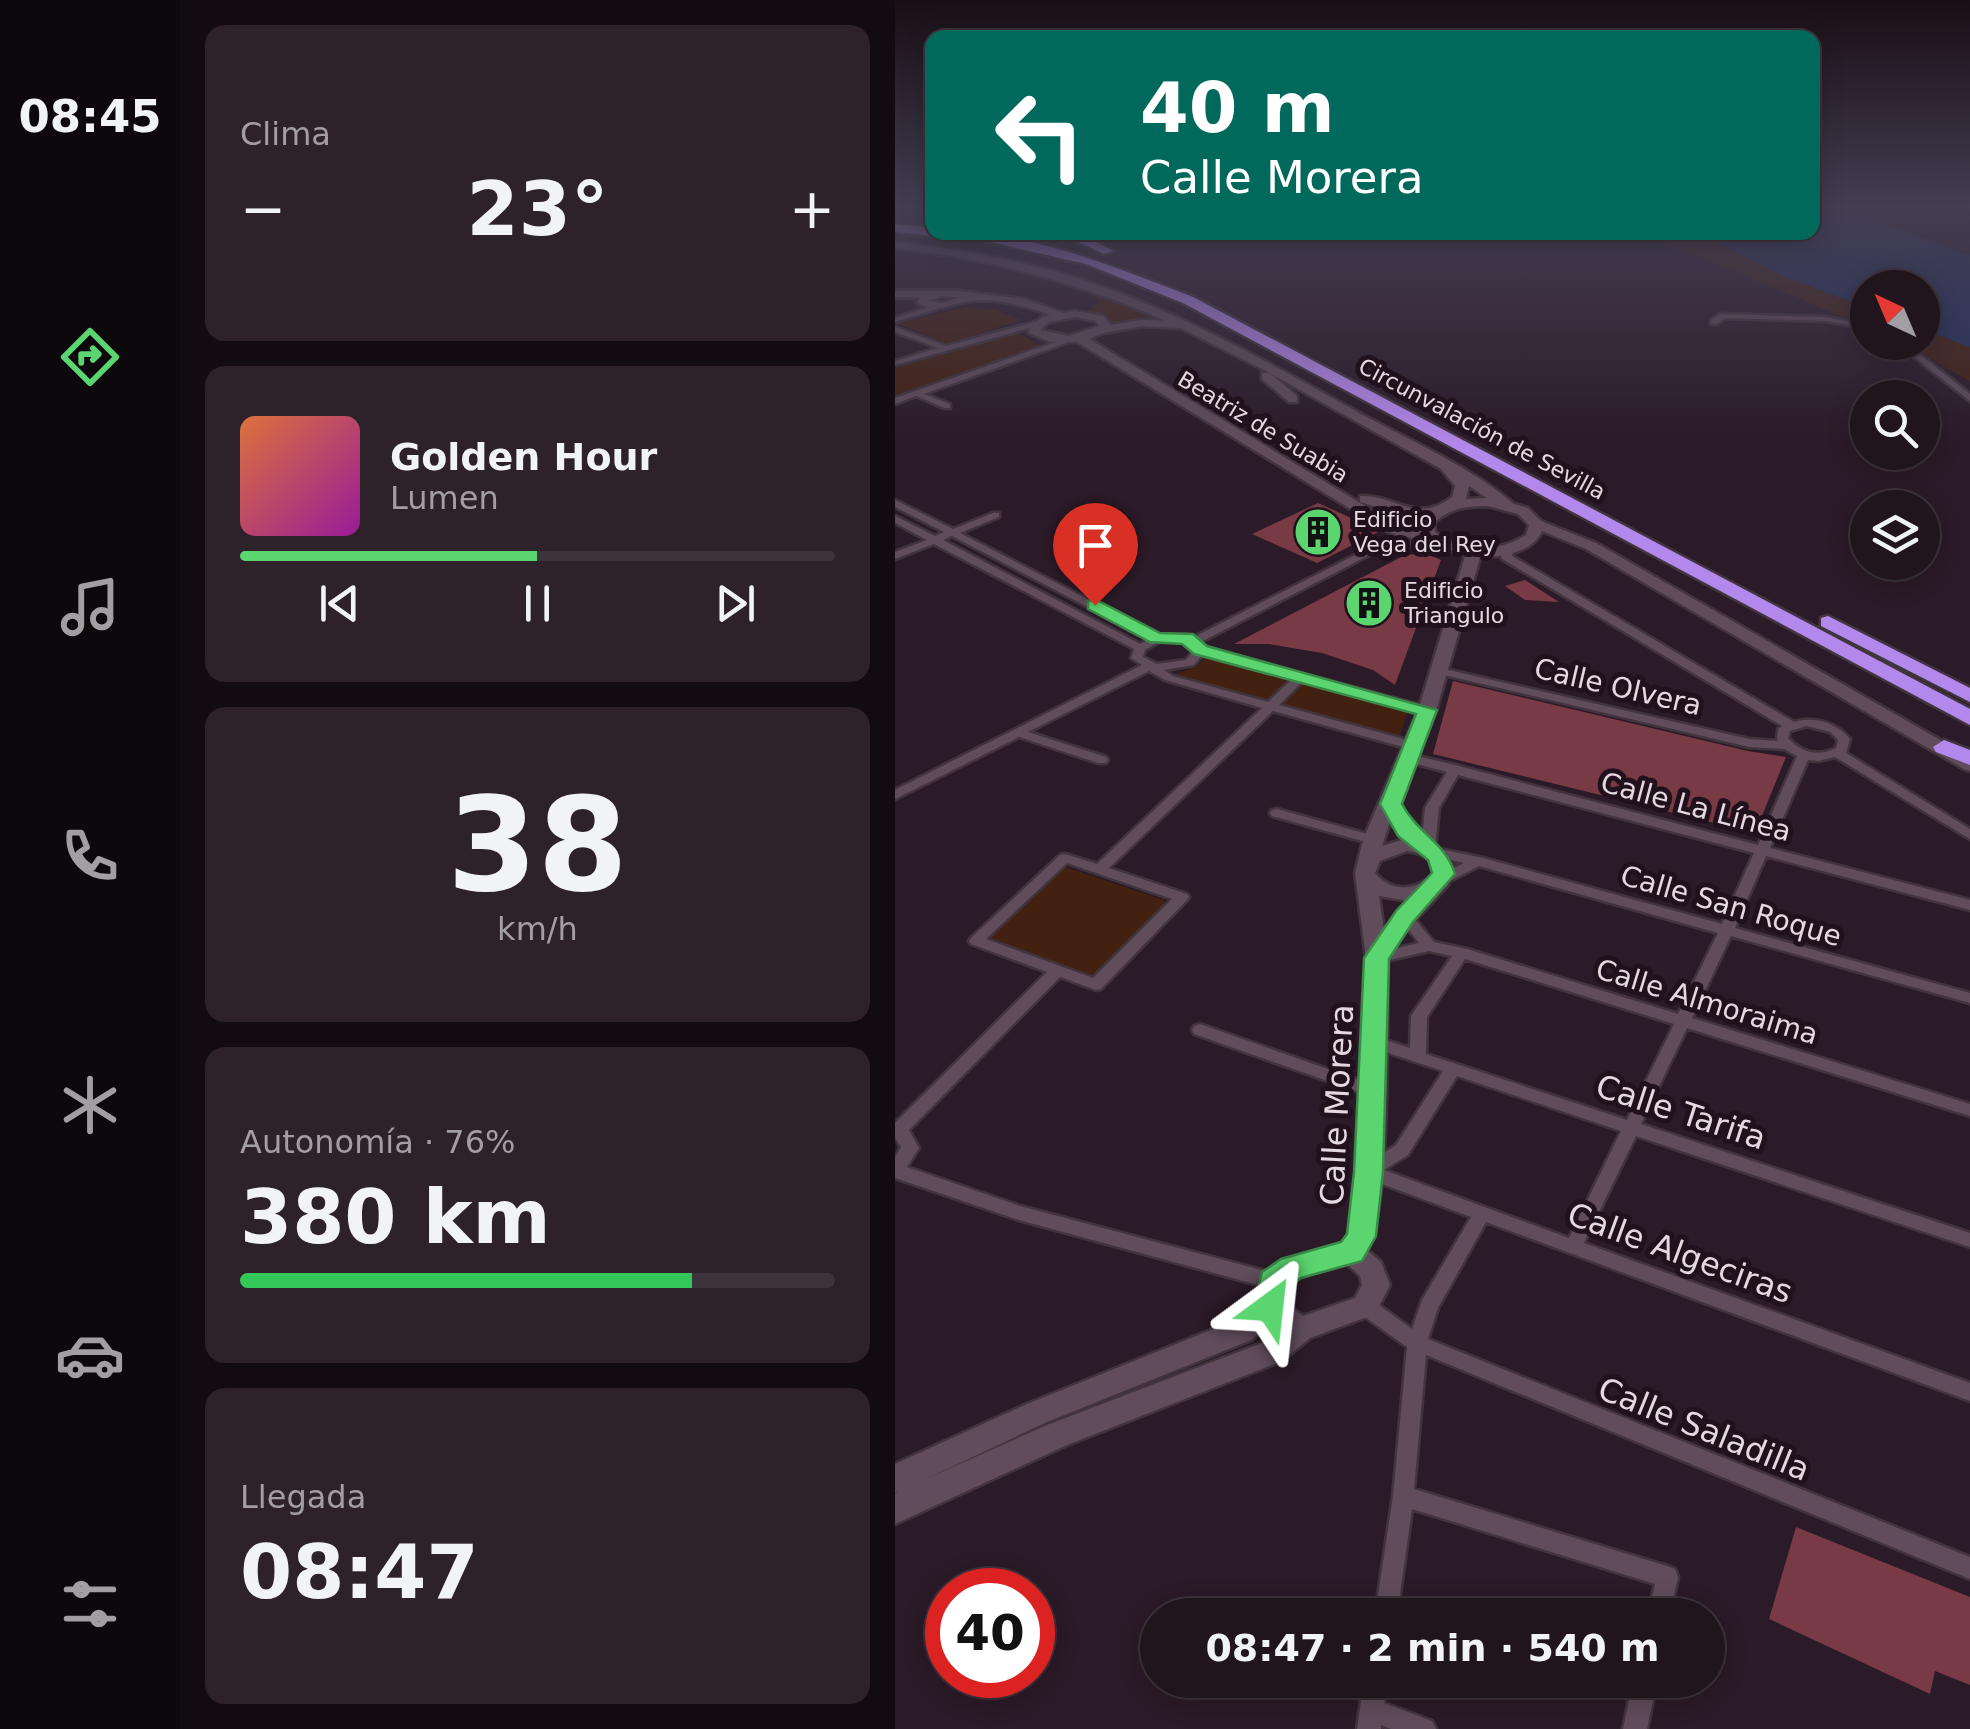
<!DOCTYPE html>
<html lang="es">
<meta charset="utf-8">
<style>
:root{--surface:#20141d;--page:#2d212a;--text:#f1f3f6;--muted:#a29ea4;--line:#3d333b;--accent:#5ad56f}
body{margin:0;font-family:"DejaVu Sans",sans-serif;background:var(--page);color:var(--text);height:100vh;display:flex;flex-direction:column;font-size:38px;white-space:nowrap}
*{box-sizing:border-box;margin:0}
p{font-size:32px;color:var(--muted)}
.icon{flex:none;width:55px;height:55px;fill:none;stroke:currentColor;stroke-width:2;stroke-linecap:round;stroke-linejoin:round}
.map{position:relative;flex:1;overflow:hidden}
.side{display:flex;flex-direction:column;gap:25px;padding:25px;background:#120b10;width:715px}
.side>*{flex:none}
.top-card{position:absolute;left:30px;top:30px;width:895px;height:210px;border-radius:20px;box-shadow:0 5px 25px #0003,0 0 0 2px var(--line);background:#00695c;color:#fff;overflow:hidden}
.needle{width:65px;rotate:316deg}
.fabs{position:absolute;left:955px;top:270px;display:grid;gap:20px}
.fabs a{display:grid;place-items:center;width:90px;height:90px;border-radius:50%;background:var(--surface);box-shadow:0 5px 25px #0003,0 0 0 2px var(--line);font-size:50px}
.speed{position:absolute;left:30px;top:1568px;display:flex;gap:20px;font-size:50px;font-weight:700;text-align:center}
.speed>*{display:grid;place-content:center;width:130px;height:130px;border-radius:50%;background:var(--surface);box-shadow:0 5px 25px #0003,0 0 0 2px var(--line);line-height:1}
.speed .limit{border:15px solid #d22;background:#fff;color:#111}
.pin{position:absolute;display:grid;place-items:center;width:85px;height:85px;color:#fff;margin:-102px -42px;border-radius:50% 50% 50% 0;rotate:-45deg;box-shadow:0 0 10px #0007}
.pin .icon{rotate:45deg}
.me{position:absolute;width:110px;margin:-55px;rotate:30deg;stroke-linejoin:round;filter:drop-shadow(0 0 8px #0008)}
.turn{display:flex;align-items:center;gap:35px;height:210px;padding:0 50px;font-size:45px}
.turn .icon{width:130px;height:130px;stroke-width:2.5}
.turn b{display:block;font-size:70px;line-height:85px}
.big{font-size:75px;font-weight:800;line-height:1.1}
.side .card{flex:1;display:flex;flex-direction:column;justify-content:center;gap:15px;min-width:0;padding:0 35px;border-radius:20px;background:var(--page)}
.side .dial{align-items:center;gap:0}
.dial b{font-size:130px;line-height:1}
.song{display:flex;align-items:center;gap:30px}
.cover{width:120px;height:120px;border-radius:15px;background:linear-gradient(135deg,hsl(20 70% 55%),hsl(300 70% 35%))}
.played{height:10px;border-radius:5px;background:linear-gradient(90deg,var(--accent) 50%,var(--line) 50%)}
.keys{display:flex;justify-content:space-around;direction:ltr}
.heat{display:flex;justify-content:space-between;align-items:center;font-size:55px;direction:ltr}
.charge{height:15px;border-radius:8px;background:linear-gradient(90deg,#34c759 76%,var(--line) 0)}
.trip{position:absolute;left:245px;top:1598px;width:585px;height:100px;border-radius:50px;background:var(--surface);box-shadow:0 5px 25px #0003,0 0 0 2px var(--line);font-weight:800;line-height:100px;text-align:center}
main{display:flex;flex:1;min-height:0}
.tab-bar{display:flex;flex-direction:column;width:180px;justify-content:space-around;align-items:center;background:#0d080c;color:var(--muted)}
.tab-bar .icon{width:70px;height:70px}
.tab-bar .active{color:var(--accent)}
.tab-bar b{font-size:45px;color:var(--text)}
.map>svg:first-child{display:block}
</style>
<main>
<nav class="tab-bar">
<b>08:45</b>
<svg class="icon active" aria-label="directions" viewBox="0 0 24 24"><path d="M12 3l9 9-9 9-9-9zM9 14v-3h6M13 9l2 2-2 2"/></svg>
<svg class="icon" aria-label="music" viewBox="0 0 24 24"><path d="M9 18V5l10-2v13"/><circle cx="6" cy="18" r="3"/><circle cx="16" cy="16" r="3"/></svg>
<svg class="icon" aria-label="phone" viewBox="0 0 24 24"><path d="M5 4h4l2 5-3 2q2 4 5 5l2-3 5 2v4C11 20 4 13 5 4z"/></svg>
<svg class="icon" aria-label="climate" viewBox="0 0 24 24"><path d="M12 3v18M4 7l16 10M4 17L20 7"/></svg>
<svg class="icon" aria-label="car" viewBox="0 0 24 24"><path d="M5 17H2v-5l4-1 3-4h7l3 4 3 1v5h-3M9 17h6M6 11h13"/><circle cx="7" cy="17" r="2"/><circle cx="17" cy="17" r="2"/></svg>
<svg class="icon" aria-label="filters" viewBox="0 0 24 24"><path d="M4 7h16M4 17h16"/><circle cx="9" cy="7" r="2"/><circle cx="15" cy="17" r="2"/></svg>
</nav>
<section class="side">
<div class="card"><p>Clima</p>
<div class="heat"><a>−</a><b class="big">23°</b><a>+</a></div>
</div>
<div class="card">
<div class="song"><i class="cover"></i><div><b>Golden Hour</b><p>Lumen</p></div></div>
<div class="played"></div>
<div class="keys"><svg class="icon" aria-label="previous" viewBox="0 0 24 24"><path d="M18 5L8 12l10 7zM5 5v14"/></svg><svg class="icon" aria-label="pause" viewBox="0 0 24 24"><path d="M8 5v14M16 5v14"/></svg><svg class="icon" aria-label="next" viewBox="0 0 24 24"><path d="M6 5l10 7-10 7zM19 5v14"/></svg></div>
</div>
<div class="card dial"><b>38</b><p>km/h</p></div>
<div class="card"><p>Autonomía · 76%</p><b class="big">380 km</b><div class="charge"></div></div>
<div class="card"><p>Llegada</p><b class="big">08:47</b></div>
</section>
<div class="map">
<svg width="1075" height="1729" viewBox="0 0 1075 1729">
<rect width="100%" height="100%" fill="#2b1a27"/>
<path fill="#432111" d="M735,233L805,232L888,276L972,308V327L810,259Z
M185,283L280,322L216,326L213,318L191,312L204,302Z
M72,307L100,310L127,320L52,344L3,323Z
M1028,329L1075,347V381L1008,343L1028,342Z
M107,334H124L146,346L0,395V368Z
M311,657L397,680L375,700L278,675L301,667Z
M408,683L513,710L505,736L386,704Z
M170,867L272,901L199,977L93,937Z"/>
<path fill="#223161" d="M918,206H940L1075,255V347L1028,329V288H972V308L888,276L805,233L918,232Z"/>
<path fill="#783a44" d="M423,503L485,531L422,563L357,534Z
M531,553L546,560L500,685L478,670L427,653L374,644H339L510,555Z
M630,580L664,602L630,600L610,586Z
M558,681L853,751L891,757L860,833L538,754Z
M901,1527L1075,1597V1685L1040,1671L1035,1694L874,1619Z"/>
<g fill="none" stroke-linecap="round" stroke-linejoin="round">
<g stroke="#41343d" stroke-width="5">
<path id="street" d="M39,305L43,307L42,309L0,322V318Z
M825,314L931,317L972,325V329L931,321L830,318L822,324H816V320Z
M143,321H146V325L0,365V361L43,348L0,332V327L51,346Z
M178,336L185,338L29,394L55,404V408H49L21,396L0,404V398Z
M1000,342H1009L1075,394V401Z
M0,500L58,529L98,513H104V517L65,533L264,636L291,635L297,638L529,520L537,522L499,543L547,542L552,545L547,548L490,547L304,643L309,648L536,708L538,711L536,714L532,715L408,681L384,705L523,743L525,746L523,749H515L378,711L214,868L292,894L294,897L292,900L206,989L201,990L165,977L14,1130L24,1148L12,1167L125,1206L378,1273L385,1275L387,1281L385,1287L378,1289L124,1220L0,1178V1157L6,1147L0,1138V1123L152,972L76,944L74,941L76,938L165,855L170,854L202,864L367,708L270,680L254,671L133,732L211,757L213,760L211,763H203L124,737L0,799V790L247,665L236,658L239,649L39,544L0,559V552L32,540L0,523V516L40,536L49,532L0,507ZM57,536L254,639L245,644L48,540ZM288,641L299,650L291,660L262,664L248,657L250,650L264,642ZM308,654L398,678L373,702L278,676L269,670L299,665ZM172,863L277,899L198,978L91,939Z
M614,547L619,550L617,556L899,722C920,716 941,723 955,739L951,753L1075,829V839L940,757L923,761L913,760L875,848L1075,900V910L871,856L840,928L1075,993V1003L836,936L797,1018L1075,1104V1116L792,1028L746,1124L1075,1233V1247L741,1136L689,1243L1075,1383V1401L591,1222L543,1308L533,1339L1075,1557V1579L531,1355L519,1489L772,1566L780,1569L783,1577L775,1615H753L760,1584L517,1509L502,1615H480L498,1496L512,1347L463,1312L461,1306L463,1300L470,1298L477,1300L517,1329L527,1300L576,1217L468,1177L465,1172L468,1166L501,1145L548,1071L472,1046L470,1042L472,1038L478,1036L515,1048L516,1016L557,956L534,951L482,963L477,962L475,958L477,954L524,943L503,916L510,911L515,913L539,942L572,949L783,1014L823,933L584,866L551,883H541L539,880L541,877L569,863L533,855L526,849L530,808L552,772L510,761L508,758L514,754L560,765L863,845L902,756L889,749L854,747L541,673V669L545,668L854,739L882,741L883,729L887,726L607,559L606,557L610,548ZM912,726L935,732L943,740L941,748C923,757 907,753 893,738L895,731ZM563,775L859,853L827,924L588,858L540,848L544,808ZM570,959L779,1024L732,1120L531,1054L532,1017ZM562,1076L726,1131L674,1238L489,1170L513,1155Z
M382,809L483,837L485,840L478,844L377,816L375,813L377,810Z
M305,1024L481,1086L483,1090L481,1094L475,1096L299,1034L297,1030L299,1026Z
M469,1680H493L489,1703L537,1721L541,1729H496L486,1725V1729H462Z
M738,1680H762L752,1729H728Z"/>
</g>
<g stroke="#41343d" stroke-width="5">
<path id="secondary" d="M0,242C59,249 115,258 172,275C277,307 373,362 468,415C518,442 576,467 619,504L633,508L646,521L701,543L1075,757V771L1069,769L691,549L647,531C638,553 606,556 585,558L541,711L504,801L514,821L550,853L559,868L553,885L509,932L493,958C491,1014 496,1211 472,1250L486,1262L495,1285L480,1314L415,1338L387,1361L172,1445L0,1524V1494L3,1492L0,1493V1464L132,1404L336,1322L362,1301L368,1273L388,1260L447,1243L453,1235L461,1172L471,958L460,873L468,840L523,711L570,556L534,542L495,533L182,342H155L134,333V329L147,317L155,315C131,306 101,298 76,301C54,303 45,315 22,303L25,298L0,297V291H64L129,299L169,313L180,311L209,316L215,325L248,320L271,321C183,282 96,259 0,248ZM46,296L61,297L62,298L48,303L34,301ZM180,317L201,321L204,326L174,336L145,330L154,322ZM248,326L286,328L371,371L546,469L560,486L557,497C521,525 500,494 465,496V502L516,518L529,517L525,522L526,531L505,527L194,339L208,333ZM574,486L592,498L571,499ZM593,506L623,514L634,525L631,535C602,553 567,553 540,532L539,523C555,508 572,506 593,506ZM495,822L510,839L487,846ZM512,851C528,853 541,859 537,877C516,891 497,892 480,873L485,861ZM484,896L514,901L489,930ZM452,1264L465,1276L467,1285L460,1298L408,1316L389,1302L391,1287L405,1277ZM376,1323L384,1329L367,1343L152,1425L31,1479L152,1422L356,1340Z
M367,373H375L402,396V402H394L367,379Z"/>
</g>
<g stroke="#41343d" stroke-width="5">
<path id="highway" d="M0,224L38,228V232H44L38,236L0,232Z
M52,232C137,232 220,267 298,297L1075,709V725L288,303L191,264Z
M162,232H179L219,251L209,254Z
M933,616L1075,688V702L926,626V618Z
M1049,740L1075,750V765L1041,752L1038,747Z"/>
</g>
<use href="#street" fill="#604c5b" fill-rule="evenodd"/>
<use href="#secondary" fill="#604c5b" fill-rule="evenodd"/>
<use href="#highway" fill="#b388ed" fill-rule="evenodd"/>
</g>
<linearGradient id="sky" x2="0" y2="1"><stop stop-color="#180e15"/><stop offset="0.46" stop-color="#443e52"/><stop offset="1" stop-color="#443e52" stop-opacity="0"/></linearGradient>
<rect width="1075" height="448" fill="url(#sky)"/>
<path fill="#5ad56f" stroke="#3a8a48" stroke-width="2.5" d="M200,599L265,633L298,634L312,646L542,710L507,804C523,834 551,843 560,874L518,922L494,959L488,1172L481,1236L467,1261L406,1278L393,1288L386,1317L375,1321L364,1317L359,1307L367,1272L386,1259L446,1242L452,1234L459,1172L469,958L501,911L537,873L533,860L503,836L485,804L521,714L299,654L287,644L255,642L193,609V601Z"/>
<defs>
<g id="building-disc" transform="scale(2.5)"><circle r="9.5" fill="#5ad56f" stroke="#21111d"/><path d="M-4-6H4V6H1V3H-1V6H-4ZM-2.5-4.3h1.7v1.8h-1.7ZM.8-4.3h1.7v1.8H.8ZM-2.5-1h1.7V.8h-1.7ZM.8-1h1.7V.8H.8Z" fill="#111"/></g>
</defs>
<g fill-rule="evenodd">
<use href="#building-disc" x="423" y="532"/>
<use href="#building-disc" x="474" y="603"/>
</g>
<g text-anchor="middle" dominant-baseline="central" stroke-width="10" stroke-linejoin="round" paint-order="stroke">
<g font-size="22" fill="#e5d9e1" stroke="#21111d">
<text transform="translate(368 427) rotate(31)">Beatriz de Suabia</text>
<text transform="translate(587 429) rotate(28)">Circunvalación de Sevilla</text>
</g>
<g font-size="22" fill="#e5d9e1" stroke="#21111d" text-anchor="start">
<text x="458" y="519">Edificio<tspan x="458" dy="25">Vega del Rey</tspan></text>
<text x="509" y="590">Edificio<tspan x="509" dy="25">Triangulo</tspan></text>
</g>
<g font-size="28" fill="#e5d9e1" stroke="#21111d">
<text transform="translate(723 687) rotate(13)">Calle Olvera</text>
<text transform="translate(801 807) rotate(15)">Calle La Línea</text>
<text transform="translate(836 906) rotate(16)">Calle San Roque</text>
<text transform="translate(812 1002) rotate(17)">Calle Almoraima</text>
</g>
<g font-size="32" fill="#e5d9e1" stroke="#21111d">
<text transform="translate(442 1105) rotate(-87)">Calle Morera</text>
<text transform="translate(786 1112) rotate(18)">Calle Tarifa</text>
<text transform="translate(785 1253) rotate(20)">Calle Algeciras</text>
<text transform="translate(809 1429) rotate(22)">Calle Saladilla</text>
</g>
</g>
</svg>
<div class="fabs">
<a><svg class="needle" viewBox="-14 -14 28 28"><path d="M0-13l5 13h-10z" fill="#e53935"/><path d="M0 13l5-13h-10z" fill="#a29ea4"/></svg></a>
<a><svg class="icon" aria-label="search" viewBox="0 0 24 24"><circle cx="10" cy="10" r="6"/><path d="M15 15l6 6"/></svg></a>
<a><svg class="icon" aria-label="layers" viewBox="0 0 24 24"><path d="M12 4l9 5-9 5-9-5zM3 14l9 5 9-5"/></svg></a>
</div>
<div class="speed"><div class="limit">40</div></div>
<div class="pin" style="left:200px;top:605px;background:#d93025"><svg class="icon" aria-label="arrive" viewBox="0 0 24 24"><path d="M6 21V4h12l-3 4 3 4H6"/></svg></div>
<svg class="me" style="left:375px;top:1307px" viewBox="-20 -20 40 40"><path d="M0-17L14 15 0 8-14 15z" fill="#5ad56f" stroke="#fff" stroke-width="4"/></svg>
<div class="trip">08:47 · 2 min · 540 m</div>
<div class="top-card">
<div class="turn"><svg class="icon" aria-label="left" viewBox="0 0 24 24"><path d="M17 20v-9H6M10 6l-5 5 5 5"/></svg><div><b>40 m</b>Calle Morera</div></div>
</div>
</div>
</main>
